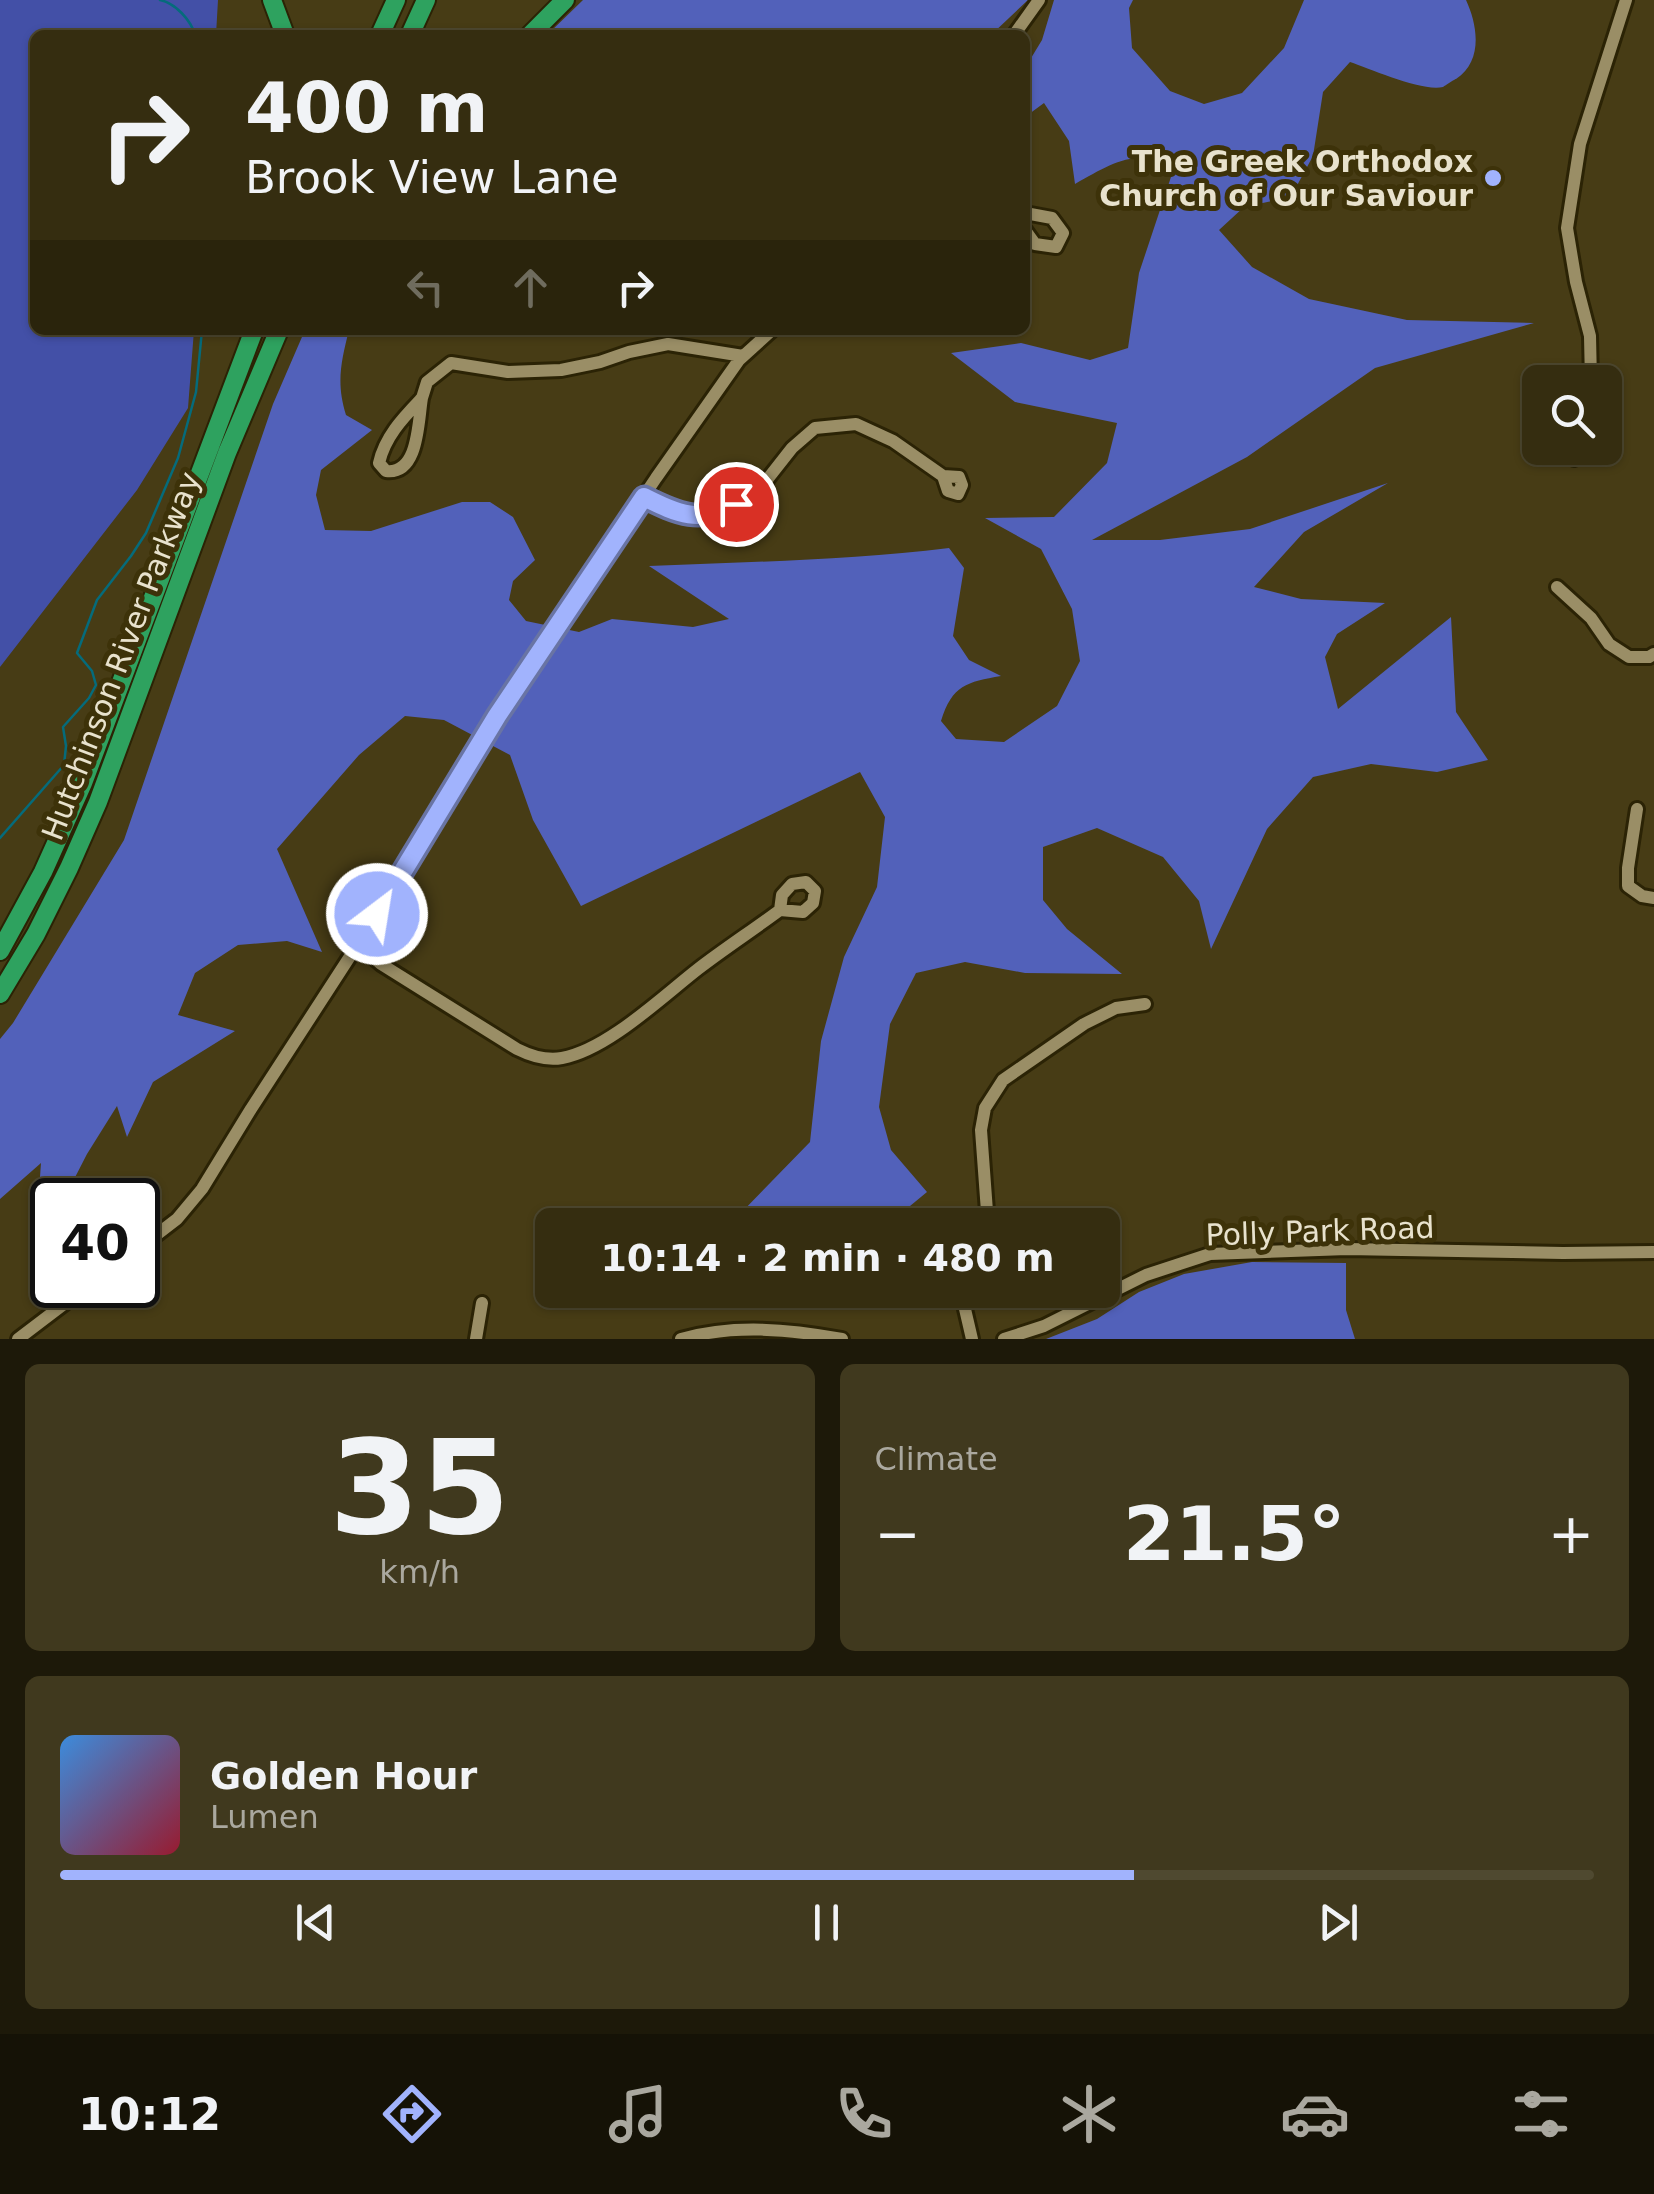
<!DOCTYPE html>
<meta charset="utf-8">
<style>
:root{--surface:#352d10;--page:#40391e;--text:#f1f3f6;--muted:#aaa89f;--line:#4f4930;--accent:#a1b3fd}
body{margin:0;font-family:"DejaVu Sans",sans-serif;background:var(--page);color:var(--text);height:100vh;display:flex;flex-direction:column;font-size:38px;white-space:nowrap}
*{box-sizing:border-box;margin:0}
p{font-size:32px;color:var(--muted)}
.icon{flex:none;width:55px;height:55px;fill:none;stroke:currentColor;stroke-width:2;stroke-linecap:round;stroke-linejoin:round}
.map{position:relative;height:1339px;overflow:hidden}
.side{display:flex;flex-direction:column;gap:25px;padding:25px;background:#1d1909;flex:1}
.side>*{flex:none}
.hud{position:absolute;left:30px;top:30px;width:1000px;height:305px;border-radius:15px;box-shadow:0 2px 8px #0004,0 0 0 2px var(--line);background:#352d10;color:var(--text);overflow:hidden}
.fabs{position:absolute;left:1522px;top:365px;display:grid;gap:20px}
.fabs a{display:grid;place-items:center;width:100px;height:100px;border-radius:15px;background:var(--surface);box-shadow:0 2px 8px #0004,0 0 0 2px var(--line);font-size:50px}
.speed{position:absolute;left:30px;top:1178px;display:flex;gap:20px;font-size:50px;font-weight:700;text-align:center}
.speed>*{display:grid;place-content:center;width:130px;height:130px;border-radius:50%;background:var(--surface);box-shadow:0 2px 8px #0004,0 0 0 2px var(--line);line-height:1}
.speed .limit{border:5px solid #111;border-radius:15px;background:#fff;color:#111}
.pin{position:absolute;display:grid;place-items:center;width:85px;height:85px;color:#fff;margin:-42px;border:5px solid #fff;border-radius:50%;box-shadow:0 2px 10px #0007}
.me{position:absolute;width:110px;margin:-55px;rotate:31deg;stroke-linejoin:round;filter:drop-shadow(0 0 8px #0008)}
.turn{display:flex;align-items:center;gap:35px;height:210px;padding:0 50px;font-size:45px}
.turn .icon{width:130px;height:130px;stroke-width:2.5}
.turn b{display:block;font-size:70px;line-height:85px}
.lanes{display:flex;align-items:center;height:95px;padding:0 50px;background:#0003;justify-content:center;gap:50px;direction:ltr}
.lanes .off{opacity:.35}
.big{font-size:75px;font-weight:700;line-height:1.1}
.side .widget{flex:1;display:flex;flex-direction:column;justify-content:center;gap:15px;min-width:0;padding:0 35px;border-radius:15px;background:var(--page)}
.side .dial{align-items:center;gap:0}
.dial b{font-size:130px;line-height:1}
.song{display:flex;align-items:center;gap:30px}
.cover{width:120px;height:120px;border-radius:15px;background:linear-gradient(135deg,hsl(210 70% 55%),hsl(350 70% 35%))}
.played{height:10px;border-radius:5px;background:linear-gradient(90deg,var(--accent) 70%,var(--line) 70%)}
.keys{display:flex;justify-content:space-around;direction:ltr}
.heat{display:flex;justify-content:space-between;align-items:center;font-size:55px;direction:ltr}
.side .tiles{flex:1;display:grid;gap:25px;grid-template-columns:1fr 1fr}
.widget:last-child{grid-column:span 2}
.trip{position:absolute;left:535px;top:1208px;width:585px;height:100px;border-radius:15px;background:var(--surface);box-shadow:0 2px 8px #0004,0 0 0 2px var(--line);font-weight:700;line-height:100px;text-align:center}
.menu{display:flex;height:160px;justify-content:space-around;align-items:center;background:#151206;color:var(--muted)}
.menu .icon{width:70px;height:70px}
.menu .selected{color:var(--accent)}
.menu b{font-size:45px;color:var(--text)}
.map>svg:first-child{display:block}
</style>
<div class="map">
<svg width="1654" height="1339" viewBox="0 0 1654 1339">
<rect width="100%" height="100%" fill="#473c15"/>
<path fill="#4350a7" d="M0,0H218L216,35H35V330H194L188,408L137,490L0,667Z"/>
<path fill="#5261ba" d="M583,0H1028L991,35H547Z
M1054,0H1133L1129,8L1132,48L1170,91L1204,104L1242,93L1284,48L1304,0H1466C1478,26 1483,61 1456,79C1455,79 1443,87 1443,87C1422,92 1371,69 1350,62L1323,92L1313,156L1294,191L1277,200L1244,207L1219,230L1252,267L1309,299L1407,320L1534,323L1375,368L1247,457L1092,540H1160L1250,529L1388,483L1304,532L1254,587L1301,599L1385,603L1337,634L1325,657L1338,709L1451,617L1456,712L1488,760L1437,772L1371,764L1313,777L1267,829L1211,949L1199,901L1163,857L1097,828L1043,847V900L1067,929L1122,974L1025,973L965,962L916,973L890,1024L879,1107L891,1150L927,1192L887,1225H814L808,1215L738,1216L810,1142L821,1041L844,957L877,887L885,817L860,772L581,906L533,820L510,755L444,720L405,716L359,755L277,849L322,952L287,941L238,945L195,973L178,1015L235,1031L153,1082L127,1137L117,1106L87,1154L67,1193L59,1200H52V1206L37,1219L41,1163L0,1199V1039L13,1023L124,840L273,404L305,330H349C341,362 336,383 346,415L372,430L321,470L316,495L325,530L371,531L462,502H490L513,517L535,560L513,581L509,600L526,621L579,632L612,619L693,627L729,619L649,566C749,562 849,560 949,548L964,568L953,636L969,660L1001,676C967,682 952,685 941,721L956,739L1004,742L1057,706L1080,661L1072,609L1041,549L985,518L1054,517L1107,463L1117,423L1015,402L951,353L1021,343L1090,360L1128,348L1139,273L1175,165C1134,148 1111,164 1075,184L1069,141L1044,103L1025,117V68L1042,40Z
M1252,1262L1346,1263V1310L1355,1339H1046L1097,1319L1139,1292L1184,1274Z"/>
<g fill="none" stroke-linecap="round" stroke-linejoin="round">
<path stroke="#056b7b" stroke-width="2.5" d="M160,0C175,3 191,20 195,35
M0,838L64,765L66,746L63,727L89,698L96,685L92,671L77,653L97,600L131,556L146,533L178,458L196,392L202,330"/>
<g stroke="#2b2305" stroke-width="18">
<path id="minor" d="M1014,35L1039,0
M1025,213L1052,218L1063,233L1056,247L1035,244L1025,230
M1591,382L1590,336L1576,282L1567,228L1580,144L1626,0
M422,398L427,382L451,363L508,372L561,370L600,362L629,352L668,344L743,356
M422,398C418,421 419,475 386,471L379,463C385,436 404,417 422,398Z
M1574,459L1582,448
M644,497L678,514H718L755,495L792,448L815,428L856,424L893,441L943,476L959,477L962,485L958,494L948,491L943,476
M1557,587L1591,618L1609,644L1629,657H1649L1654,654
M1637,809L1628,868V886L1642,896L1654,898
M358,944L381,964L517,1049C531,1056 546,1061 562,1058C607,1050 662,997 698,969C724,949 753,930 780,910L782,895L792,884L806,882L815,891L813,903L803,912L780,910
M988,1225L981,1130L985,1108L1003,1080L1084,1024L1116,1008L1145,1004
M138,1249L177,1219L202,1189L251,1109L358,944L497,716L656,478L739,360L772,330
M967,1290L965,1309L972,1339
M18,1339L89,1285
M476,1339L482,1303
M681,1339C734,1324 788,1329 842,1339
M1004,1339L1044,1326L1146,1275L1210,1254L1347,1249L1563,1253L1654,1252"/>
</g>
<g stroke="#2b2305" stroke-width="22">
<path id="highway" d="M272,0L285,35
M380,35L396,0
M410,35L426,0
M530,35L565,0
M0,951L43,872L83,783L254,330
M0,994L36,934L69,868L98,802L227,453L279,330"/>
</g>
<use href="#minor" stroke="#9a8e66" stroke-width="12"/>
<use href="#highway" stroke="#2ea25f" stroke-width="18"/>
</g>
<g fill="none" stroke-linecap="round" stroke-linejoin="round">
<g stroke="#6974a4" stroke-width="25">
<path id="route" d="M377,914L497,716L644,497C678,514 700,524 736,504"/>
</g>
<use href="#route" stroke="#a1b3fd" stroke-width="18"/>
</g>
<circle fill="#a1b3fd" stroke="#3d3209" stroke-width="4" cx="1493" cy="178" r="10"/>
<g text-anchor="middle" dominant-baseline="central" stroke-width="10" stroke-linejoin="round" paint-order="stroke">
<g font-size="30" font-weight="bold" fill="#e8e2cd" stroke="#3d3209" text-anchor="end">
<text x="1473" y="161">The Greek Orthodox<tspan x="1473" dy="34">Church of Our Saviour</tspan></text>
</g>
<g font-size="30" fill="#e8e2cd" stroke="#3d3209">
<text transform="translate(121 656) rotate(-69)">Hutchinson River Parkway</text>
<text transform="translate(1320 1231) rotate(-2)">Polly Park Road</text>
</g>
</g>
</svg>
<div class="fabs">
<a><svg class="icon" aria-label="search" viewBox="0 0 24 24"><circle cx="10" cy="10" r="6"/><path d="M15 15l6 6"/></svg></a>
</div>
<div class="speed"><div class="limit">40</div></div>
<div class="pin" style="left:736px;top:504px;background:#d93025"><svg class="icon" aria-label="arrive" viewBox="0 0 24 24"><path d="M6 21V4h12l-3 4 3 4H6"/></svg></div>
<svg class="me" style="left:377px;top:914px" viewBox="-20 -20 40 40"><circle r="17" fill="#a1b3fd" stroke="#fff" stroke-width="3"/><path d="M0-11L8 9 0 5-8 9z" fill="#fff"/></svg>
<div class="trip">10:14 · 2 min · 480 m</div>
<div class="hud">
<div class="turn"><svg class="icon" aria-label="right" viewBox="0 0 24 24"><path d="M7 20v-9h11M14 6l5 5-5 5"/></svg><div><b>400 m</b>Brook View Lane</div></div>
<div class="lanes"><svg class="icon off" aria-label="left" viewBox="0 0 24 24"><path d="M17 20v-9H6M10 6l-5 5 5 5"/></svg><svg class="icon off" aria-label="ahead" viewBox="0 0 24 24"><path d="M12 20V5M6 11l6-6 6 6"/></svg><svg class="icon" aria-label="right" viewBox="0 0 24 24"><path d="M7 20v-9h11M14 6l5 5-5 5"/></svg></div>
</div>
</div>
<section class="side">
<div class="tiles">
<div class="widget dial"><b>35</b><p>km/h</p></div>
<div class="widget"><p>Climate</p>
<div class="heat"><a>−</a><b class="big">21.5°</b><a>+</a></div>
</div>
<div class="widget">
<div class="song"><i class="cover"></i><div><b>Golden Hour</b><p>Lumen</p></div></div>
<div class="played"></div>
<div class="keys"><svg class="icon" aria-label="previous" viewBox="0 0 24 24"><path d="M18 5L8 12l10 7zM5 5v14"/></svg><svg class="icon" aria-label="pause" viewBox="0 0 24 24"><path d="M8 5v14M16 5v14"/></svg><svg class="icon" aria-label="next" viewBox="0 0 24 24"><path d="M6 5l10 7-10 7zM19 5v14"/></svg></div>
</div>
</div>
</section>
<nav class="menu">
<b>10:12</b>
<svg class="icon selected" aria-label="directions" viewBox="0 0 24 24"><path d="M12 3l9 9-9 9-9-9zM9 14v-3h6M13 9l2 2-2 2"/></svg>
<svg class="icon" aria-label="music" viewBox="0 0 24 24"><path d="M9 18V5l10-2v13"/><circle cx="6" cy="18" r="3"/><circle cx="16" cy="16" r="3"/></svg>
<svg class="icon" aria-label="phone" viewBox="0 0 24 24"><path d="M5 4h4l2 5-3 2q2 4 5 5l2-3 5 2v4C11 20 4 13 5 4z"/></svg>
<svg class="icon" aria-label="climate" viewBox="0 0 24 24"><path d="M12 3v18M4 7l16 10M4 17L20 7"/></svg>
<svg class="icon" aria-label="car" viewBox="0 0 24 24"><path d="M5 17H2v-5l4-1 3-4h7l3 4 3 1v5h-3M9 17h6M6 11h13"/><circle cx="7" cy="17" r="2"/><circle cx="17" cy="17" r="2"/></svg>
<svg class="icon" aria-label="filters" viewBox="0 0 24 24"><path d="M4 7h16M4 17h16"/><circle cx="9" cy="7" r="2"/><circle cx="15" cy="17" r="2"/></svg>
</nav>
